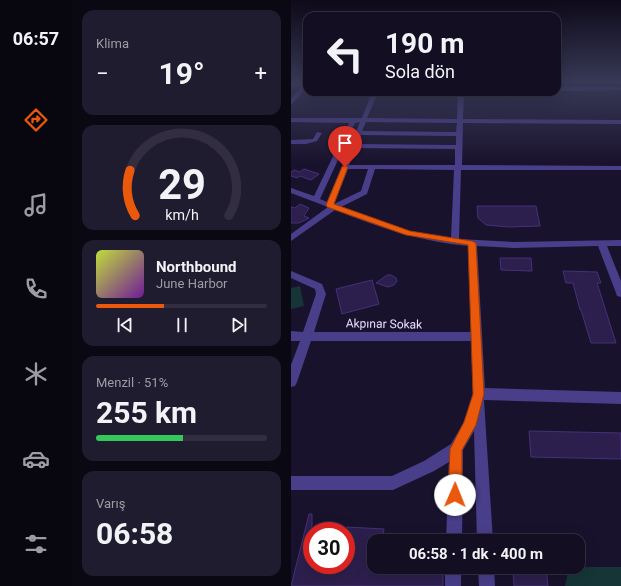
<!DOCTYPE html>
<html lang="tr">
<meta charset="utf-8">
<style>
:root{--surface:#130e22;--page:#201c2f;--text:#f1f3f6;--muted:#9d9ca5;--line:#322e40;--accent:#ea580c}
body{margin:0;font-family:Roboto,sans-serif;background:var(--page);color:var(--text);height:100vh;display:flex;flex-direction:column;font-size:15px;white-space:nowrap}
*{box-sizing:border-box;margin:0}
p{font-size:13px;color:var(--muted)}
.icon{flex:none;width:22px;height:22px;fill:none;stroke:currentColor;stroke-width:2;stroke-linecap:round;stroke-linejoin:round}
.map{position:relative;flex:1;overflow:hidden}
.sheet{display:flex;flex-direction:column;gap:10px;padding:10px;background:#0a0813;width:219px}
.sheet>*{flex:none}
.hud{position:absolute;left:12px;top:12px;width:258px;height:84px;border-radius:12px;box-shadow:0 4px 16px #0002,0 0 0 1px var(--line);background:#130e22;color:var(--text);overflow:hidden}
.speed{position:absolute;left:12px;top:522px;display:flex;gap:8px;font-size:20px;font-weight:700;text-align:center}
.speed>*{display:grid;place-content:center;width:52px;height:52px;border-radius:50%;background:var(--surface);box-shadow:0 4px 16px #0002,0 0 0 1px var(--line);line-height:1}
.speed .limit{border:6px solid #d22;background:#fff;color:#111}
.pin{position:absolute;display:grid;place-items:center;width:34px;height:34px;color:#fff;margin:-41px -17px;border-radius:50% 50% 50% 0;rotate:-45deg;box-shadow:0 0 4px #0007}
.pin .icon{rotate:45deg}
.me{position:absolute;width:44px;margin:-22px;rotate:1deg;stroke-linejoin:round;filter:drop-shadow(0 0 3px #0008)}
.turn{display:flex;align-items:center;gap:14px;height:84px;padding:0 16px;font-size:18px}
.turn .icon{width:52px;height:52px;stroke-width:2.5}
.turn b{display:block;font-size:28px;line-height:34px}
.big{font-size:30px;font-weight:700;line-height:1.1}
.sheet .widget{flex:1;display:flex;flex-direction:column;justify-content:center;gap:6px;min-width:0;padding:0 14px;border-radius:12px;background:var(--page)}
.sheet .dial{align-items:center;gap:0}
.dial svg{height:104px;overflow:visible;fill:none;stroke:var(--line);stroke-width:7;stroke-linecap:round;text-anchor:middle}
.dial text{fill:var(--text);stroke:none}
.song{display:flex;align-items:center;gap:12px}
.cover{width:48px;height:48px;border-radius:6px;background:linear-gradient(135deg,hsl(70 70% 55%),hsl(280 70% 35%))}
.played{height:4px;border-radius:2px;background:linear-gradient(90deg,var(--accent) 40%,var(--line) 40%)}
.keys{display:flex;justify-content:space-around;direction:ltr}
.heat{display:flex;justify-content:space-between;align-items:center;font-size:22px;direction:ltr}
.charge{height:6px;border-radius:3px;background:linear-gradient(90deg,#34c759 51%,var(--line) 0)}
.trip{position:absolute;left:76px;top:534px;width:218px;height:40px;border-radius:12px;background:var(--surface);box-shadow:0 4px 16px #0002,0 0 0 1px var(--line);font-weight:700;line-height:40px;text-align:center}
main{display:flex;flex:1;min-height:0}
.dock{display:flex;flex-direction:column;width:72px;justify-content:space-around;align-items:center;background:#08060e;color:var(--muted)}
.dock .icon{width:28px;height:28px}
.dock .current{color:var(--accent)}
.dock b{font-size:18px;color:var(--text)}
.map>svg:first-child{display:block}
</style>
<main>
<nav class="dock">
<b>06:57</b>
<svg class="icon current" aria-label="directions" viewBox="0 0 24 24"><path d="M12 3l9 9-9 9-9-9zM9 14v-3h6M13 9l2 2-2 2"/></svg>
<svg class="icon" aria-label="music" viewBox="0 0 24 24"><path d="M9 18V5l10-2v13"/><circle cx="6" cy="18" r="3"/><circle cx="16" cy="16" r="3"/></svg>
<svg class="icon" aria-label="phone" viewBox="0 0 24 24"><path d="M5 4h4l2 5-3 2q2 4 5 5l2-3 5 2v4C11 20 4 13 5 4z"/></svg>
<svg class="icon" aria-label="climate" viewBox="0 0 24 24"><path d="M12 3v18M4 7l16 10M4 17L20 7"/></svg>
<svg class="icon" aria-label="car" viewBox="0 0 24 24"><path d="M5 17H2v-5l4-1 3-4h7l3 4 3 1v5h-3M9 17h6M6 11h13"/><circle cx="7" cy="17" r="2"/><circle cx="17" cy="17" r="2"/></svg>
<svg class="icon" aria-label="filters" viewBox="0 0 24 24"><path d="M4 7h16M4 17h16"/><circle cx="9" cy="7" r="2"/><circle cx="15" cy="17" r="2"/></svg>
</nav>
<section class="sheet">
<div class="widget"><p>Klima</p>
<div class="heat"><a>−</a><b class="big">19°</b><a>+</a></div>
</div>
<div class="widget dial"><svg viewBox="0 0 100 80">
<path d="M14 69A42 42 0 1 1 86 69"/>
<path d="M14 69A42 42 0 0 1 10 34" stroke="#ea580c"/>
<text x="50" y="56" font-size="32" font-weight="700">29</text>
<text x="50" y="72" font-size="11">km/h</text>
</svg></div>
<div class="widget">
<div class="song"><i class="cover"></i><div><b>Northbound</b><p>June Harbor</p></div></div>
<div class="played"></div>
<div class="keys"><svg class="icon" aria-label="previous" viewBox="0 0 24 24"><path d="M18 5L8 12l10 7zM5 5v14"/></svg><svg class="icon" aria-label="pause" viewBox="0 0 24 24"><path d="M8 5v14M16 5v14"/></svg><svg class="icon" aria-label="next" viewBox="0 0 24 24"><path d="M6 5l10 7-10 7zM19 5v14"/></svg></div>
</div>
<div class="widget"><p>Menzil · 51%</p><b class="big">255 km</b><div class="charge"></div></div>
<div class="widget"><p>Varış</p><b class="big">06:58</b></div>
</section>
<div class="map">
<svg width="330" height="586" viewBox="0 0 330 586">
<rect width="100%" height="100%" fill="#19122d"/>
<path fill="#153537" d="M9,286L13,306L0,309V288Z
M278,567H330V586H274Z"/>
<path fill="#2c1f4d" stroke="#453179" d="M13,169L28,174L20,180L9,176L6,178L0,176V172L3,170L9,172Z
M9,204L18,208L13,216L18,218L8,223H0V207L4,208Z
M186,206H245L249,226L218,227L195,225L187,218Z
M209,258H240L241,271L210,270Z
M272,271L306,272L310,283H306L325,343H300L290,310H289L282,283H275Z
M96,275H100L105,278L106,281L103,285L97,287L85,283Z
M81,280L88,304L51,314L45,289Z
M238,431L330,433V459L240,457Z
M18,514H21V565H55V527L93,529L91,541H83V567H152V586H0Z
M222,567H255L257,586H223Z"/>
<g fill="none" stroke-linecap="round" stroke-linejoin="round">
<path fill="#483e8a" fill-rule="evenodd" d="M0,83H16V87L0,105V99L10,87H0Z
M266,87H329L330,90L266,91Z
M81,92H87L76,118L166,119L167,92H173L172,119L330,120V124L172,123L171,165L330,166V170H170L168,239L223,242L330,240V246H316L330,281V297L326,296L325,293L307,246L223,248L186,246L194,388L330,392V404L193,400L202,541H186L183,431L172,450L171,541H155L158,462L143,471L102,490H0V476H101L133,461L160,444L173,422L182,394L180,341H20L6,382L4,386L0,387V365L9,341H0V331L12,332L25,294L24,289L0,278V271L31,284L35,294L23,332H180L177,246C130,242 87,227 44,210L0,241V234L37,207L0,193V188L23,196L58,123L0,122V118H71ZM69,122L36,202L29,199L64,123ZM75,122L166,123L165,132L71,131ZM70,135L165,136V145L66,144ZM65,148L164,149V165H58ZM57,169H77L70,191L43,204ZM84,169L163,170L160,238L118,231L50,207L76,194Z
M26,132L31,133L26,141L15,144H0V140L22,139Z
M154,567H170V586H154Z
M187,567H203L204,586H188Z"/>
</g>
<linearGradient id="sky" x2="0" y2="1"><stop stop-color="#0e0a19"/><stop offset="0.5" stop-color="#383957"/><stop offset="1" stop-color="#383957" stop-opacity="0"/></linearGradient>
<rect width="330" height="164" fill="url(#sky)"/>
<path fill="#ea580c" stroke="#983908" d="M54,165L57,167L43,204L119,231L181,241L185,243L193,394L185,425L171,450V495L169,500L164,502L159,500L157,495L159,449L173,422L182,394L177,245L115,235L36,207L35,205L51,167Z"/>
<g text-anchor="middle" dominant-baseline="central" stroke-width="4" stroke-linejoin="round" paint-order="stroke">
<g font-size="12" fill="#e5defe" stroke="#19122d">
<text transform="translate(93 324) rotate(1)">Akpınar Sokak</text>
</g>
</g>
</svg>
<div class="speed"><div class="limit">30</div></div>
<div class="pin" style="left:54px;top:167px;background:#d93025"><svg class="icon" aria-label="arrive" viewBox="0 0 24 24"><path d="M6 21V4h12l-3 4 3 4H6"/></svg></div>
<svg class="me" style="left:164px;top:495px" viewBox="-20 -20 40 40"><circle r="19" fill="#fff"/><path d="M0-13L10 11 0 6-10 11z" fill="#ea580c"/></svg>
<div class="trip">06:58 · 1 dk · 400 m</div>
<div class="hud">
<div class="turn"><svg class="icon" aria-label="left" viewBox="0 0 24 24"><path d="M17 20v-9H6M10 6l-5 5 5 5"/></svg><div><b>190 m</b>Sola dön</div></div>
</div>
</div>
</main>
